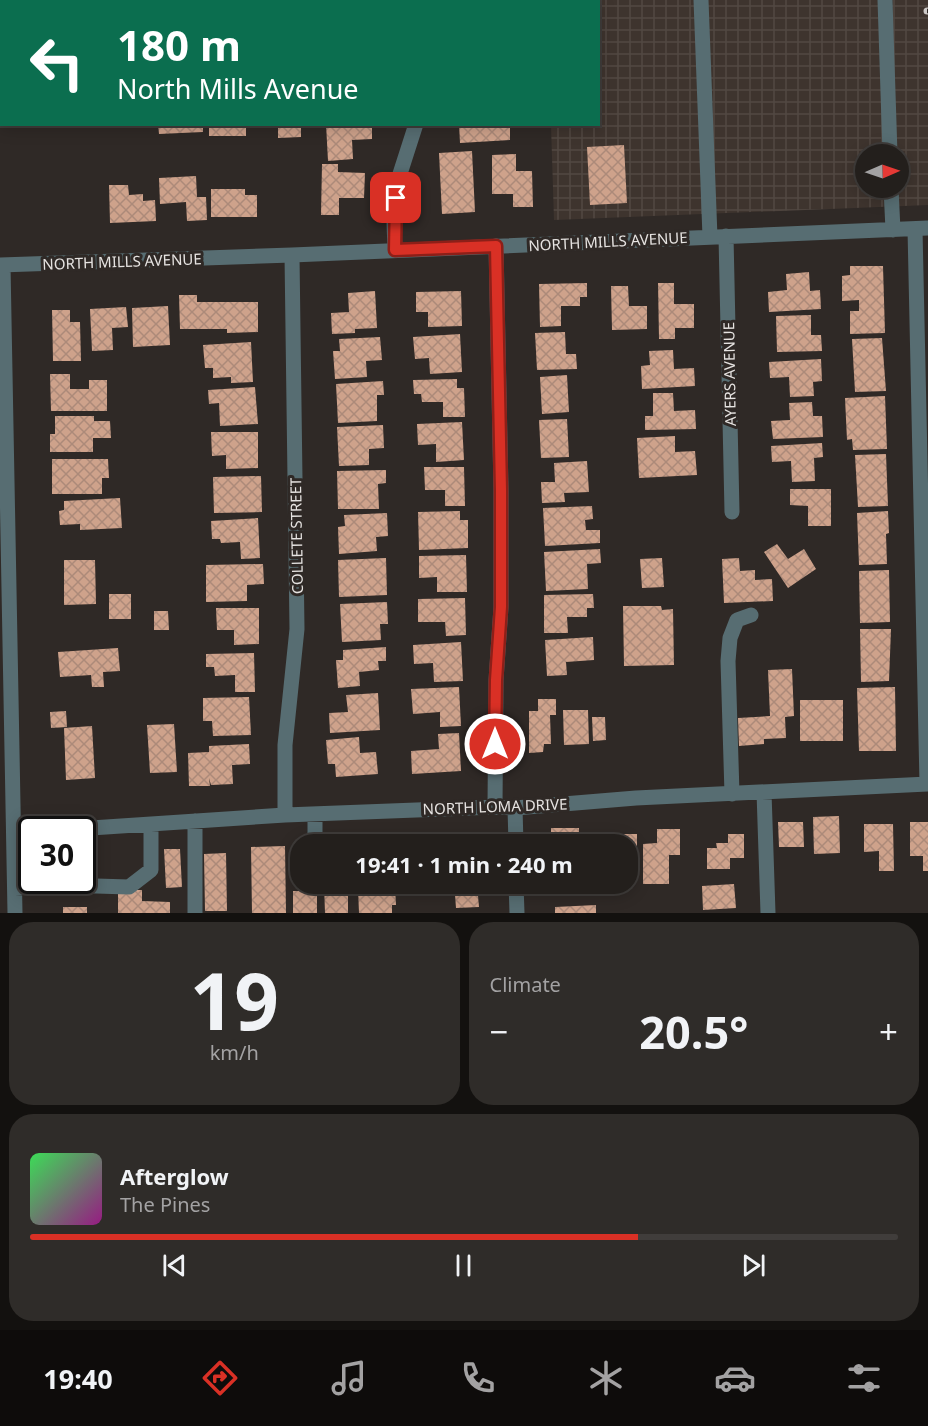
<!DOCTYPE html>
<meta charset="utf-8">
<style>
:root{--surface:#231f1c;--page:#2f2c29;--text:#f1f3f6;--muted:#a3a2a3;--line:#403d3b;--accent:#d93025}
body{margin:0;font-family:"Noto Sans",sans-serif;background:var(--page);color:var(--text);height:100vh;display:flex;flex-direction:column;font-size:22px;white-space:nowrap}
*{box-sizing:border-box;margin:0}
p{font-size:20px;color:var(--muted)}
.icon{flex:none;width:33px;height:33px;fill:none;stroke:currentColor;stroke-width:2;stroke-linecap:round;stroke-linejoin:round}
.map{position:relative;height:913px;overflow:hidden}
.panel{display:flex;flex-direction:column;gap:9px;padding:9px;background:#13110f;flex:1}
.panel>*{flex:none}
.banner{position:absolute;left:0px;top:0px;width:600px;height:126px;box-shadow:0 3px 15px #0003,0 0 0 2px var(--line);background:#0b6e4f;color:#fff;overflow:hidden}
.needle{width:39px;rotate:88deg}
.controls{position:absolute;left:855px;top:144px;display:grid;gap:12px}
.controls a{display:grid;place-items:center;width:54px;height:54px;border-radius:50%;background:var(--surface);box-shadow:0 3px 15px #0003,0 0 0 2px var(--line);font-size:30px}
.speed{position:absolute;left:18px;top:816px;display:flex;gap:12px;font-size:30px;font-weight:700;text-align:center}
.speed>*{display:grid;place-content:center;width:78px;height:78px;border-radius:50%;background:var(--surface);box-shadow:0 3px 15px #0003,0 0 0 2px var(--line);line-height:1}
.speed .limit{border:3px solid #111;border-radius:9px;background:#fff;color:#111}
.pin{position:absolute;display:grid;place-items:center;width:51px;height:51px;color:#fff;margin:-26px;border-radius:12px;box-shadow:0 3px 9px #0006}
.me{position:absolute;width:66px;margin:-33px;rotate:0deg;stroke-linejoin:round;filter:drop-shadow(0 0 4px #0008)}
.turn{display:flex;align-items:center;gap:21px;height:126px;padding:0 18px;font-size:27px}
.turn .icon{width:78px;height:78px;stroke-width:2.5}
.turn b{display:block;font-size:42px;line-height:51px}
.big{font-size:45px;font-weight:700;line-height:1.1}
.panel .tile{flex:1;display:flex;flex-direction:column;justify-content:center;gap:9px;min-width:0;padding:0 21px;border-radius:24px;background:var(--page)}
.panel .dial{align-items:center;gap:0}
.dial b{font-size:78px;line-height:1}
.song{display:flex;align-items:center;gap:18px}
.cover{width:72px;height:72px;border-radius:9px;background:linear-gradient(135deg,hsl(130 70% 55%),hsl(310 70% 35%))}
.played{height:6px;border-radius:3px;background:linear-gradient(90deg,var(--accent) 70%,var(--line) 70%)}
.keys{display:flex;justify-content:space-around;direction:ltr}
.heat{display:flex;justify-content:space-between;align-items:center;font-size:33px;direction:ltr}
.panel .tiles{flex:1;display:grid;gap:9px;grid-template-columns:1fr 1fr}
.tile:last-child{grid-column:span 2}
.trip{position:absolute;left:290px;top:834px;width:348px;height:60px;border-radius:24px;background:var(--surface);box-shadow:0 3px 15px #0003,0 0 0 2px var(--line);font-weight:700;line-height:60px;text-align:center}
.menu{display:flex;height:96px;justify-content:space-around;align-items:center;background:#0e0c0b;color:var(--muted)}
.menu .icon{width:42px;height:42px}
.menu .active{color:var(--accent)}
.menu b{font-size:27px;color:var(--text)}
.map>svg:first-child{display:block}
</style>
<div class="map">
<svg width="928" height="913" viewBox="0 0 928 913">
<defs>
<pattern id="industrial-grid" width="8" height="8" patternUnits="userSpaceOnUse" patternTransform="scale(1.5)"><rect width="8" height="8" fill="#3e342e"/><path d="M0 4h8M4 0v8" fill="none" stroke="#514842"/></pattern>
<pattern id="building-cross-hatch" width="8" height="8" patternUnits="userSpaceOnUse" patternTransform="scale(1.5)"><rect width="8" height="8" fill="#cea28b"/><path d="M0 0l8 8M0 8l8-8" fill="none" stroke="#ac8a79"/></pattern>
</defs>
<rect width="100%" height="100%" fill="#2f2926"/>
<path fill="url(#industrial-grid)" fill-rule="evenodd" d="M546,0H928V205L554,220L551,125L598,124V2ZM866,154H898V188H866Z"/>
<path fill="url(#building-cross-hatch)" d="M158,124H203V132L159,134Z
M209,124H246V136H209Z
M278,124H301V137L278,138Z
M326,124H372V139L352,140L353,159L328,161Z
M459,124H510V140L460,143Z
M624,145L627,203L590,205L587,147Z
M472,151L475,212L442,214L439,153Z
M516,154V171H532L533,207H513V194H492V155Z
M322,164H338V172L365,173L364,198H339V215H321Z
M196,176L197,197H206L207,220L187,221L186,202L160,204L159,178Z
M109,185H128L129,195L143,194V201L155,200L156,221L110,223Z
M211,189H245V195H257V217H211Z
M850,266H883L885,333L850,334V311H859V300L842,301V276L850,275Z
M809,272L810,291L820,290L821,309L769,312L768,292L787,290L786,274Z
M587,283V297H580V306H561V326L540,327L539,284Z
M658,283H674V304H694V328H675V339H659Z
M611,286H628L629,306H647V329L612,330Z
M375,291L377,328L355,329V333L332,334L331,313L349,312L348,293Z
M461,291L462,326L428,327V312H416V292Z
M179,295H197V302H258V332L227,333V329H180Z
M168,306L170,345L133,347L132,308Z
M126,307L128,327L112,328L113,350L92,351L90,309Z
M52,310H70V322H80L81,361H53Z
M811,315V335H821L822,351L777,352L776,316Z
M565,332L566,354H576L577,369L537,370L535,333Z
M460,334L462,372L430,374L429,358L415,359L413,337Z
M380,337L382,360L366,361L367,377L335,379L333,351H340L339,339Z
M882,338L886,391L855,392L852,339Z
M251,342L253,382L231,383V377L213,378V368H205L203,345Z
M673,350L674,369L694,368L695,386L642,389L641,366L650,365L649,351Z
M821,359L822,381L813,382L814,396L790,397L789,377L770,378L769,362Z
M50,374H70V389H89V380H107V411H51Z
M567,375L569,412L542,414L540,377Z
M457,379V388H464L465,417H443V402H422L421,394H414L413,380Z
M383,381L384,395H377V421L338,423L336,384Z
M255,387L258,424L220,426L219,403L209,404L208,390Z
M653,393H673L674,411L695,410L696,429L645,430V416H653Z
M885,396L887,449L853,450L852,439L847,440L845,398Z
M812,402L813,416H822L823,437L773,439L771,421L790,420L789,403Z
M55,416H94V421H110L111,438H93V452H50V434H55Z
M567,419L569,457L541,458L539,420Z
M462,422L464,460L436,462V444L418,445L417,424Z
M383,425L384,448L369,449V465L339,466L337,427Z
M211,432H258V468L226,469V455L212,456Z
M675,436V452L695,451L697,475L639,478L637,438Z
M822,443L823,457L814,458L815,481L792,482L791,461L772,462L771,446Z
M886,454L888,506L858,507L855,455Z
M52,459H108L109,478H102V494H52Z
M587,461L589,492L564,493L565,502L542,503L541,482H555L554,463Z
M424,467H464L465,506H445V490H425Z
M386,470V483L378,484L379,509H338L337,471Z
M261,476L262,512L214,513L213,477Z
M790,489H831V526H808V506L790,505Z
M120,498L122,528L80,530V524L60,525L59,511L64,510V501Z
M592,506L593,519L585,520L586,530H600V543L545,546L543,508Z
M460,511V520H468V548L419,550L418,512Z
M888,511L889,533L886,534L887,564L859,565L857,513Z
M387,513L388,536L376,537L377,551L339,554L338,527L345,526L344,515Z
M258,518L260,558L241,559L240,542L221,543L220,539H212L211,521Z
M777,544L788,559L804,549L816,569L788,588L764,552Z
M600,549L601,563L587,564L588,589L546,591L544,552Z
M466,555L467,592H437V577L419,578V556Z
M386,558L387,595L339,597L338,560Z
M662,558L664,587L642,588L640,559Z
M739,558L740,571L755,570V580L772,579L773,601L724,603L722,559Z
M64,560H95L96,604L64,605Z
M263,564L264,584L247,585V601L206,602V565Z
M889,570L890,622L860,623L859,571Z
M109,594H131V619H109Z
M593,594L594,608H587V617H567L568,633H544V595Z
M465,598L466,635L446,636L445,622H418V599Z
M387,602L388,624H380L381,640L342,642L340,604Z
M623,606H661L662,610L673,609L674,665L624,666Z
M216,608H259V644L234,645V630H217Z
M154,611H168L169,630H154Z
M860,629H891L889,681L861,682Z
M593,637L594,660L566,662L567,675L547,676L545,640Z
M461,642L463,681L434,682L433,663L414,664L413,645Z
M386,647V661H378L379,670L359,672L360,686L338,688L336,660H343V650Z
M118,648L120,671L103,672L104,687H92L91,675L60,677L58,652Z
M254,653L255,692H235V675L215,676L214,667H206V654Z
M792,669L794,716L785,717L786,738L764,739V744L739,746L738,718L770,716L768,670Z
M459,687L461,726L440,727V712L413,714L411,689Z
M895,687L896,751H859L857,688Z
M378,693L380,730L330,733L329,713L348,712L346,695Z
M249,697L251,735L213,736L212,721H203V698Z
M538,699H556V715H550L551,744H544L543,752L529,753V711H538Z
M800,700H843V741H800Z
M563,710H588L589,744L564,745Z
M66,711L67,727L51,728L50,712Z
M592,717H605L606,740L593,741Z
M174,724L177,772L150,773L147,725Z
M92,726L95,778L66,780L64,728Z
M459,733L461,771L412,774L411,751L439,749L438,734Z
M359,737L360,753L376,752L378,774L336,777L335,764H328L326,740Z
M249,744L250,764L232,765L233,784L211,785L209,778L210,786H189L188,753L209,752V746Z
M839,816L840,853L814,854L813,817Z
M778,822H803L804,847H779Z
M910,822H928V871H923V856H910Z
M864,824H893L894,871H879V851L864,852Z
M551,828H579V844H551Z
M657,829H680V855H669V884H643V844L657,843Z
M462,832L463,839L479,838V844H423V834Z
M600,834H637V857H627V844H600Z
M728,834H744V858H730V869H707V848H717L716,843H728Z
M394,840V844H352V841Z
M285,846L286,913H252L251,847Z
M164,849H180L182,887L166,888Z
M226,853L227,911H205L204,854Z
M324,884H348V913H325Z
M432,884H477L479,907L456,908L455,895L433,896Z
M552,884H580V894H552Z
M734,884L736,908L703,910L702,886Z
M395,887L396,905H392V913H359L358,889Z
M118,890H142V901L170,902V913H118Z
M293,891H317V913H293Z
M596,905V913H555V907Z
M63,907H87V913H63Z"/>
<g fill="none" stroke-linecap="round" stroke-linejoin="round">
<path stroke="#576d72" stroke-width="15" d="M427,0V2
M701,0L710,237
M885,0L890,154
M891,188L893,230
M915,229L927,784
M726,236L732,512
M395,250L394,222L398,180L416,124
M0,265L292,255L928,228
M3,265L15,913
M764,792L768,913
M732,794L728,661L730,638L737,620L751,615
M495,807L496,680L501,607V490L496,246
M515,808L516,844
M315,814V844
M285,815V745L297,629L292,255
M195,821V913
M61,830L285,815L495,807L515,808L636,798L928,784
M15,834L32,832
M516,884L517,913
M15,888L63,885L129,887L151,870V824"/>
<g stroke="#cdc9c7" stroke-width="7">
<path id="rail" d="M927,11H928"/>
</g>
<use href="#rail" stroke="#2f2926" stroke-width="4.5" stroke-dasharray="14" stroke-linecap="butt"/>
</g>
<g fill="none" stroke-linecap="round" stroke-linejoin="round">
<g stroke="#8d1f18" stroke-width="15">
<path id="route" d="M396,198L395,250L496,246L501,490V607L496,680L495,744"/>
</g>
<use href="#route" stroke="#d93025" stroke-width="10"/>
</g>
<g text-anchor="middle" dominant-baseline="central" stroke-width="6" stroke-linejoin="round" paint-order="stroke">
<g font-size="15" fill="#e6e3e1" stroke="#2f2926">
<text transform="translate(608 241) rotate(-3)">NORTH MILLS AVENUE</text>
<text transform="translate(122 261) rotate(-2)">NORTH MILLS AVENUE</text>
<text transform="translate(729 374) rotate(-91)">AYERS AVENUE</text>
<text transform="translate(296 536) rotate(-91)">COLLETE STREET</text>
<text transform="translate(495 806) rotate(-2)">NORTH LOMA DRIVE</text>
</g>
</g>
</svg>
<div class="controls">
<a><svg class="needle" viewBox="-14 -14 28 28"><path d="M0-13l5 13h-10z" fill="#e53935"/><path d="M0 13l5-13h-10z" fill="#a3a2a3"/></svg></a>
</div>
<div class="speed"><div class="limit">30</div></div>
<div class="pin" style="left:396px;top:198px;background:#d93025"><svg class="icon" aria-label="arrive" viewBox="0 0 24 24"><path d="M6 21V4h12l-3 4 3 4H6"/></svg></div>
<svg class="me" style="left:495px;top:744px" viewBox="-20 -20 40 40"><circle r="17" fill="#d93025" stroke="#fff" stroke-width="3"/><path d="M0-11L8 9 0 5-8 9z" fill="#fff"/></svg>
<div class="trip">19:41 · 1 min · 240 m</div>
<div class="banner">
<div class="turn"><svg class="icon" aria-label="left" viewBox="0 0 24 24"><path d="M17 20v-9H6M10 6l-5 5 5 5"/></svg><div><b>180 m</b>North Mills Avenue</div></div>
</div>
</div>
<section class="panel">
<div class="tiles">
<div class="tile dial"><b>19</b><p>km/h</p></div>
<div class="tile"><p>Climate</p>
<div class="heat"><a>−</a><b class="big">20.5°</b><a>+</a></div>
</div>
<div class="tile">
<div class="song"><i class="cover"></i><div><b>Afterglow</b><p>The Pines</p></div></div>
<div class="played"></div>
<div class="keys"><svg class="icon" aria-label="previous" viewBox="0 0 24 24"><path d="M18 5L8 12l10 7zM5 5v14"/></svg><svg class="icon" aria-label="pause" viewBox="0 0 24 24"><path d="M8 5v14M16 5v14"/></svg><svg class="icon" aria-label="next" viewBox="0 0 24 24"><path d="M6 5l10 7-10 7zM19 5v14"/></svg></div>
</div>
</div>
</section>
<nav class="menu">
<b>19:40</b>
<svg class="icon active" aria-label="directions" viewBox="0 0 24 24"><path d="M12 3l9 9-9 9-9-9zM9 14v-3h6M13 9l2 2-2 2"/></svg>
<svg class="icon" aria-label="music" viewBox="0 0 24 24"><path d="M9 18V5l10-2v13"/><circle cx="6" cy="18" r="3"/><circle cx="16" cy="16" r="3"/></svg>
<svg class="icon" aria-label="phone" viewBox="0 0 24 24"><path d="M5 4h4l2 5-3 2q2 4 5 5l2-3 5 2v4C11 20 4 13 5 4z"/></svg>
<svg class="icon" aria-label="climate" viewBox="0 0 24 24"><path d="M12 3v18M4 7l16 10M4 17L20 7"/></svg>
<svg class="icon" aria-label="car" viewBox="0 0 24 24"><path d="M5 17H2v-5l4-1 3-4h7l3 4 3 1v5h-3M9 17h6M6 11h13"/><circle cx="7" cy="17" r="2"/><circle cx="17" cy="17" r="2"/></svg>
<svg class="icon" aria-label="filters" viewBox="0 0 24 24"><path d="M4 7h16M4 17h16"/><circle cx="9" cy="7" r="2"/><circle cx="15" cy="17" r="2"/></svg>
</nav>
